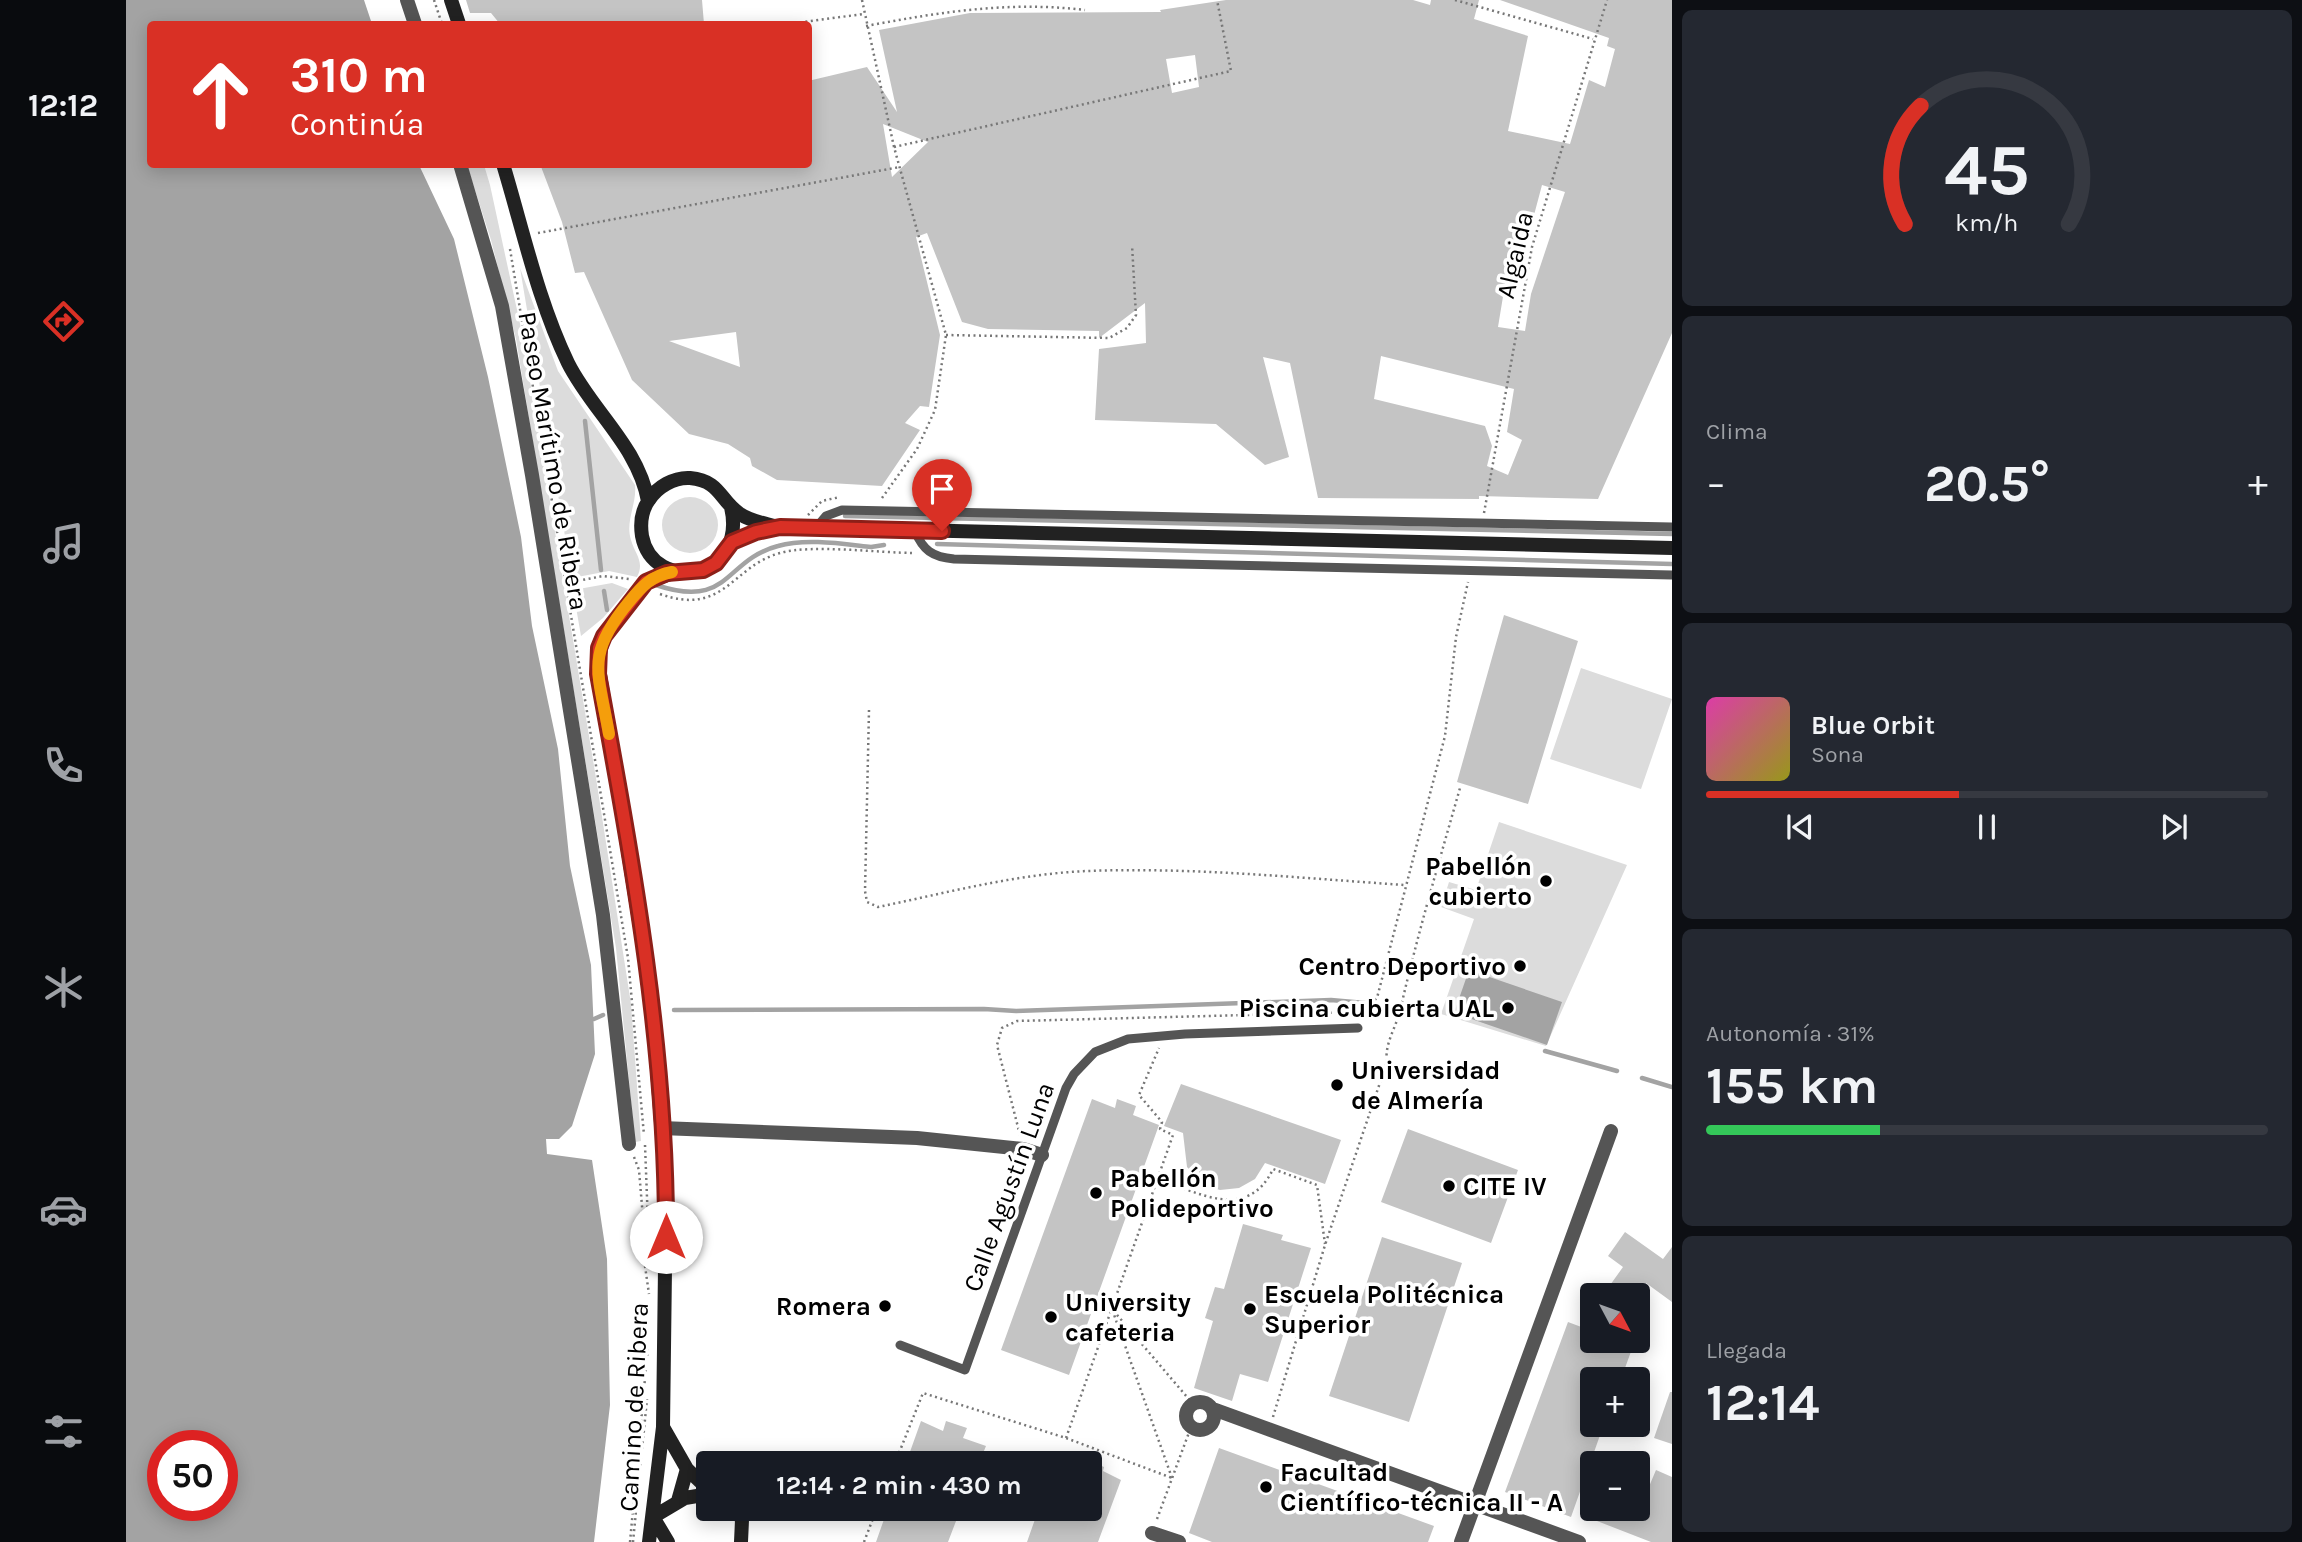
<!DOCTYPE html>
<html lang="es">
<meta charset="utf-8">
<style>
:root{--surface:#171b24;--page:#242831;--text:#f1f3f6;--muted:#9ea1a6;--line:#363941;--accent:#d93025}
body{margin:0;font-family:Karla,sans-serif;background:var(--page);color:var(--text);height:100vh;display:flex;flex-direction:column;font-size:26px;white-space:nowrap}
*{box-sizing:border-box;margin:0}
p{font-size:23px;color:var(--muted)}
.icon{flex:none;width:38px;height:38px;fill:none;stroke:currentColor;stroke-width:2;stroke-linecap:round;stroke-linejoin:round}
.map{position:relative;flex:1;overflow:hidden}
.drawer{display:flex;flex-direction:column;gap:10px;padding:10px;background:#0d0f14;width:630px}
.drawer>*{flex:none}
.hud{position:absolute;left:21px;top:21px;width:665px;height:147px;border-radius:7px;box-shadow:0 4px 18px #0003;background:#d93025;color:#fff;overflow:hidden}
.needle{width:46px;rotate:131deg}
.controls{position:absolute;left:1454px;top:1283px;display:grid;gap:14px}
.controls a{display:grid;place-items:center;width:70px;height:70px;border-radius:7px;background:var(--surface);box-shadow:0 4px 18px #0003;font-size:35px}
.speed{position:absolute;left:21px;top:1430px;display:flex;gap:14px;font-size:35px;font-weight:700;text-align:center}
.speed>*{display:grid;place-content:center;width:91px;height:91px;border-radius:50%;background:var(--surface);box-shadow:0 4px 18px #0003;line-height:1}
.speed .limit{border:10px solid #d22;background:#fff;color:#111}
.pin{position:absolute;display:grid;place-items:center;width:60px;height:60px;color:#fff;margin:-72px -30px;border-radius:50% 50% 50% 0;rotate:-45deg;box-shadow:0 0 7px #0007}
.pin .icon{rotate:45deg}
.me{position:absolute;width:77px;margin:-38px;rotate:0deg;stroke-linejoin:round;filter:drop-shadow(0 0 5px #0008)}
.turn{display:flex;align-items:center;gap:24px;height:147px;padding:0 28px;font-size:32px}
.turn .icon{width:91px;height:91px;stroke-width:2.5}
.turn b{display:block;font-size:49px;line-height:60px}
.big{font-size:52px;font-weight:700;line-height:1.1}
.drawer .card{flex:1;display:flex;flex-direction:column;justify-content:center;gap:10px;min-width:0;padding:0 24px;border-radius:10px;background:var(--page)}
.drawer .dial{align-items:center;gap:0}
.dial svg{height:182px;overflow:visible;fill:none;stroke:var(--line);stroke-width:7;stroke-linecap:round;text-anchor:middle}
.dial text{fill:var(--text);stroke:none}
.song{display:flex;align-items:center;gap:21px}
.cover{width:84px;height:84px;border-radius:10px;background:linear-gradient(135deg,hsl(320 70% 55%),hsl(60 70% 35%))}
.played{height:7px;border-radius:4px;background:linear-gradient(90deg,var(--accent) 45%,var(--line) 45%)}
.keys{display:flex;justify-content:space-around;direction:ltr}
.heat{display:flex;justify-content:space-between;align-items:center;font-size:38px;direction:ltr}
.charge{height:10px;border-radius:5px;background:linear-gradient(90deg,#34c759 31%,var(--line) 0)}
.trip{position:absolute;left:570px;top:1451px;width:406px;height:70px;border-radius:7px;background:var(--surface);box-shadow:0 4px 18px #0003;font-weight:700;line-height:70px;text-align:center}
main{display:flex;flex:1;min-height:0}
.tab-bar{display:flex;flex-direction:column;width:126px;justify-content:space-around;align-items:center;background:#090b0e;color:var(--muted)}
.tab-bar .icon{width:49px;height:49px}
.tab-bar .selected{color:var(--accent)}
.tab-bar b{font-size:32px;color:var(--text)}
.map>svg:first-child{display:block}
</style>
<main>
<nav class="tab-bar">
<b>12:12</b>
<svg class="icon selected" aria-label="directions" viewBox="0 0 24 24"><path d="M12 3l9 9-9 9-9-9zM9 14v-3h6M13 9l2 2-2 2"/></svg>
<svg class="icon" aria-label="music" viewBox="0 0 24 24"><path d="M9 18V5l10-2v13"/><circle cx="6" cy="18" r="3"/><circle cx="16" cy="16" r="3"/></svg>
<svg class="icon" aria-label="phone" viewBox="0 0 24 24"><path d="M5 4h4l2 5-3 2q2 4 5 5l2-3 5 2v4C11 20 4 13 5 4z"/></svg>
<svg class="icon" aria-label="climate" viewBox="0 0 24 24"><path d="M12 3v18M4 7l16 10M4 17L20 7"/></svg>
<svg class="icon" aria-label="car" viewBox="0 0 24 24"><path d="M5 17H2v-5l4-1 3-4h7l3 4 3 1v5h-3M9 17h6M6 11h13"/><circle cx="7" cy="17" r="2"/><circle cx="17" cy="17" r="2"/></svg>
<svg class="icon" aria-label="filters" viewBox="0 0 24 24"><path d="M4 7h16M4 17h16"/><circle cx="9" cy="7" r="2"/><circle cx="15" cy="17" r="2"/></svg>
</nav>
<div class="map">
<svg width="1546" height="1542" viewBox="0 0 1546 1542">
<rect width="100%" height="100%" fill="#fff"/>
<path fill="#dcdcdc" d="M341,165H358L364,185L396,333L470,778L505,1004L515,1141L509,1142L490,948L390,339L365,240Z
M394,268L432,371L509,485C511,504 499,521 505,540C509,554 519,562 511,577L483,571L446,578Z
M536 525a28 28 0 1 1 56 0a28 28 0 1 1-56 0Z
M486,583L502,589L477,618L455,636L447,590Z
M1455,668L1546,699L1515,789L1424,759Z
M1373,822L1501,865L1420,1046L1315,1014L1348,919L1315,907L1323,882L1350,890Z"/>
<path fill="#a3a3a3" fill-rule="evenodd" d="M0,0H238L246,24H24V164L293,165L328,239L362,377L395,537L406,626L432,749L444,866L465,965L469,1054L446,1126L433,1139H420L421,1154L466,1160L481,1259L484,1405L468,1542H0ZM37,1446H96V1505H37Z
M1343,970L1436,1002L1421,1045L1328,1013Z"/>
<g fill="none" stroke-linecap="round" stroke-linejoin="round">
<path stroke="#a3a3a3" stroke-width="4.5" d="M459,421L475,570
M719,516L1546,534
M811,544L1546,564
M530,585C604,610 598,560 652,546C680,538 717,544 745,547L758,545
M478,591L481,610
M548,1010L858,1009L890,1011L1205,1000L1239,1003
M468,1019L477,1015
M1419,1051L1491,1071
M1516,1078L1546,1087"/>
</g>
<path fill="#c4c4c4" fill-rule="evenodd" d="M340,0H576L578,24H374L365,13H344Z
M1100,0H1287L1304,5L1305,0H1353L1348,19L1402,36L1382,131L1444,144L1463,80L1479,87L1489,49L1481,46L1483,38L1374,0H1546V333L1472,499L1353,496V499L1192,498L1164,363L1137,357L1163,457L1139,465L1090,424L969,420L973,349L1020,343L1019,303L973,338V331L862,329L836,322L801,233L790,237L814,335L803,407L794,406L779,423L794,430L756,486L651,480L626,466L624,458L602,444L563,434L506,380L458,272L449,273L436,222L414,164H682V81L741,67L771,112L753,30L844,13L1035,12L1034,10ZM1069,55L1073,87L1046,93L1040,59ZM757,124L802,142L766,177ZM1416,185L1439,192L1405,294L1399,331L1372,327L1386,242L1400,245ZM610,332L614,367L543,341ZM1255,356L1388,389L1381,432L1396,440L1382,475L1361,466L1366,446L1359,426L1248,399Z
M1378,615L1452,641L1402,804L1331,782Z
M1055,1084L1215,1140L1199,1184L1139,1163L1129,1179L1113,1188L1094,1190L1078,1185L1061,1167L1057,1133L1038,1126Z
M966,1099L989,1108L991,1099L1010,1106L1007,1115L1033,1125L943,1375L875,1350Z
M1282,1129L1392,1170L1365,1243L1255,1202Z
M1117,1224L1157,1235L1155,1240L1185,1248L1142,1382L1114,1374L1106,1401L1068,1388L1087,1321L1079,1318L1089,1287L1098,1289Z
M1499,1232L1537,1259L1546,1247V1302L1520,1283L1511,1295H1477L1497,1267L1482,1256Z
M1256,1237L1336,1263L1283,1422L1203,1396Z
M1442,1322L1466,1331V1340H1491L1507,1346L1495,1379H1466V1424H1478L1445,1517L1379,1492Z
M1544,1392H1546V1444L1528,1438Z
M795,1421L817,1431L820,1421L841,1428L837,1438L860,1446L853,1463H780Z
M1093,1448L1308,1526L1302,1542H1086L1063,1533Z
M964,1461L978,1467L977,1471L995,1480L972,1542H901L913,1508H964Z
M1530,1470L1546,1477V1542H1525L1471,1521L1474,1511L1501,1520L1504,1512L1511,1515Z
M762,1508H835L822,1542H750Z"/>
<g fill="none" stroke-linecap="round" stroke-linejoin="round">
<path stroke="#777" stroke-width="2.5" stroke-dasharray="2 3.5" stroke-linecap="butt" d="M308,0L316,24
M736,0L768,147L820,335L809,410L791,449L756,498
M1329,0L1467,39
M663,24L737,14
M740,26C815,12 882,1 959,10
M768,147L1105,71L1091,0
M412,233L774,167
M384,249L502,958L518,1135
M820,335L983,338L1001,328L1010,315L1006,245
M1358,513L1406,247L1481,0
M682,515L696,501L714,497
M441,583L477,576L503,579
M534,594C598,617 606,566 654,553C685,544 754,553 789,553
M743,710L739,891L741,902L752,907C820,893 890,874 961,871C1067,867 1173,878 1279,885
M894,1135L871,1045L876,1028L891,1021L1235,1012L1251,998L1319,736L1330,637L1342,582
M519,1145L523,1250
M508,1157L513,1170L521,1266
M1032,1178C1071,1193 1122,1222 1147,1169L1191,1185L1199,1244
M519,1266L523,1294
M1147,1417L1199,1245L1261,1062C1258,1045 1270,1027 1274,1011C1291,936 1313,862 1334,788
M940,1438L1047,1135L1034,1129L1036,1122L1013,1095L1033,1048
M769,1463L797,1393L940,1438L1046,1478
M1046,1478L986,1309L1067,1404
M1031,1519L1065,1427
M504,1542L522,1346
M507,1542L521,1399
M738,1542L751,1508"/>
<path stroke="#555" stroke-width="9" d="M690,528L700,516L716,510L1546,527
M789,531C797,550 806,557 828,559L1546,575
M774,1345L839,1370L940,1088L948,1074L969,1052L1002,1039L1059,1034L1232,1028"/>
<path stroke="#555" stroke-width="14" d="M281,0L289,24
M334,164L376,306L406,475L477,915L503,1144
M535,1128L791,1138L897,1149L916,1155
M1060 1416a14 14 0 1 1 28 0a14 14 0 1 1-28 0Z
M1087,1409L1453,1542
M1026,1533L1053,1542
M1335,1542L1485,1131"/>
<path stroke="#222" stroke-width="14" d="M325,0L333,24
M377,164C397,230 412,301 442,363C466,411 512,446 522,501
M605,507C622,581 527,594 516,536C514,523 515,511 523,500C531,487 548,477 564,478C595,481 593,500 614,514C624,521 637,523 649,526
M606,542L630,532L655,527L1546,548
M537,1427L561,1469L583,1490
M552,1501L561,1469
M610,1508L616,1520L615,1542
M527,1517L559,1498L583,1494
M527,1517L542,1542
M523,1542L537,1427L540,1189L526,1003L472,662L478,636L520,582L553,571"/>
</g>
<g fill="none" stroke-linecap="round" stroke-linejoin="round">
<g stroke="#8d1f18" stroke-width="18">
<path id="route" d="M540,1237C541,1047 506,860 472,674L473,648L478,636L520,582L541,573L577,570L590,563L606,542L630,532L654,527L816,531"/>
</g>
<use href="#route" stroke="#d93025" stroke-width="12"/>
<path stroke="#f59e0b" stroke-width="12" d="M483,734C472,671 459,655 503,602C516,586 525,576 546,572"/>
</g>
<g fill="#000" stroke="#fff" stroke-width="2.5">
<circle cx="1420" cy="881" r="7"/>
<circle cx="1394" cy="966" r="7"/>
<circle cx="1382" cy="1008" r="7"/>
<circle cx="1211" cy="1085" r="7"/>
<circle cx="1323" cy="1186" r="7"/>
<circle cx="970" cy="1193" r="7"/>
<circle cx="759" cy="1306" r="7"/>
<circle cx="1124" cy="1309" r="7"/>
<circle cx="925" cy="1317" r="7"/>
<circle cx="1140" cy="1487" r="7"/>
</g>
<g text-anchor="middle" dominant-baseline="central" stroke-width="7" stroke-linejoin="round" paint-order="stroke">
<g font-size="26" fill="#000" stroke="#fff">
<text transform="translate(1389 255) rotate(-77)">Algaida</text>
<text transform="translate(427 461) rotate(80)">Paseo Marítimo de Ribera</text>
<text transform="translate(883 1187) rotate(-70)">Calle Agustín Luna</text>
<text transform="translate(508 1407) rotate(-87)">Camino de Ribera</text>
</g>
<g font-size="26" font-weight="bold" fill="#000" stroke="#fff" text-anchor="start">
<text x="1406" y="866" text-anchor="end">Pabellón<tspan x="1406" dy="30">cubierto</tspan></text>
<text x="1380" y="966" text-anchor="end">Centro Deportivo</text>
<text x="1368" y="1008" text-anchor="end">Piscina cubierta UAL</text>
<text x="1225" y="1070">Universidad<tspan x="1225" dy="30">de Almería</tspan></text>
<text x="984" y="1178">Pabellón<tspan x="984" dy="30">Polideportivo</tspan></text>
<text x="1337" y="1186">CITE IV</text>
<text x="1138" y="1294">Escuela Politécnica<tspan x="1138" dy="30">Superior</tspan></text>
<text x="939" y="1302">University<tspan x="939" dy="30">cafeteria</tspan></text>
<text x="745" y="1306" text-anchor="end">Romera</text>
<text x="1154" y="1472">Facultad<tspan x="1154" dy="30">Científico-técnica II - A</tspan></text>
</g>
</g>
</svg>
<div class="controls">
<a><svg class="needle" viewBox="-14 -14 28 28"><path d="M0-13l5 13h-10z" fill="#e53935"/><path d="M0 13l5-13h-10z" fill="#9ea1a6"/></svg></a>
<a>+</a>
<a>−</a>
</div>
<div class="speed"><div class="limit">50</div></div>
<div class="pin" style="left:816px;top:531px;background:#d93025"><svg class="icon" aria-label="arrive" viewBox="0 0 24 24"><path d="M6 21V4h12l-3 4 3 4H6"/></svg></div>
<svg class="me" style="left:540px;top:1237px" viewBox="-20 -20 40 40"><circle r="19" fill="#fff"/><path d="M0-13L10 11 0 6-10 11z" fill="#d93025"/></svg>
<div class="trip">12:14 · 2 min · 430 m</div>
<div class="hud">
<div class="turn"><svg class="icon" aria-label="ahead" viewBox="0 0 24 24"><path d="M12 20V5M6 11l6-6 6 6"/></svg><div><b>310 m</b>Continúa</div></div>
</div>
</div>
<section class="drawer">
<div class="card dial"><svg viewBox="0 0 100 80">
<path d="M14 69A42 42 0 1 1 86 69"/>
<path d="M14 69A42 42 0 0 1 21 17" stroke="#d93025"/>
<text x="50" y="56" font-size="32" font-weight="700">45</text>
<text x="50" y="72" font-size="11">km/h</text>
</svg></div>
<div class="card"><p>Clima</p>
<div class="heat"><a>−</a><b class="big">20.5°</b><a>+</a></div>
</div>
<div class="card">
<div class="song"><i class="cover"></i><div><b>Blue Orbit</b><p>Sona</p></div></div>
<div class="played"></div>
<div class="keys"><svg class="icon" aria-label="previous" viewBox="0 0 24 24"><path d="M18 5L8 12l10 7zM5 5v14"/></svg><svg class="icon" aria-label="pause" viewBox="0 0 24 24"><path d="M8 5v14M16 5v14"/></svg><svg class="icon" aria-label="next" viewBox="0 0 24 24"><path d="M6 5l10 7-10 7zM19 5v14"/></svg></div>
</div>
<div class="card"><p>Autonomía · 31%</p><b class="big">155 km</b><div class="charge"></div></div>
<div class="card"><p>Llegada</p><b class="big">12:14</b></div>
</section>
</main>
